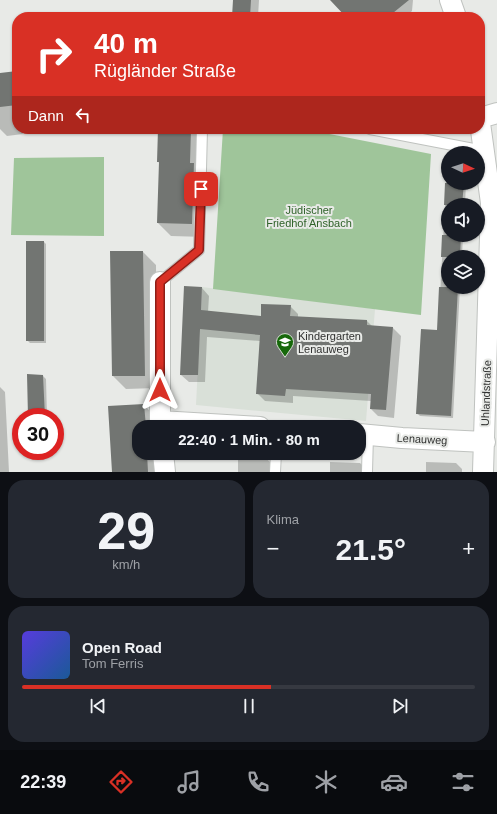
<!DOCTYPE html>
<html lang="de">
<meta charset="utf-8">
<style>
:root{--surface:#171b24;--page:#242831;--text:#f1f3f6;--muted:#9ea1a6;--line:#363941;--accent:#d93025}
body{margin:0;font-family:Arial,sans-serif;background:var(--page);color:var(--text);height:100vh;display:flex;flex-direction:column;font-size:15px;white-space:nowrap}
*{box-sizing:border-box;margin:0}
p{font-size:13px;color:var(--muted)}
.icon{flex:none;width:22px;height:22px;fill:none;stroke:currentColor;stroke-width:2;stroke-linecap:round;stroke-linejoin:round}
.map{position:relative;height:472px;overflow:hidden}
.panel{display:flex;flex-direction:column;gap:8px;padding:8px;background:#0d0f14;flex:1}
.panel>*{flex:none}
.guide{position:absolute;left:12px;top:12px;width:473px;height:122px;border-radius:16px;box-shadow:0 1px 3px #0004;background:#d93025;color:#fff;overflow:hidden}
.needle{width:26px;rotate:94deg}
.tools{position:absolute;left:441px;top:146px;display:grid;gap:8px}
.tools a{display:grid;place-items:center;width:44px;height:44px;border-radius:50%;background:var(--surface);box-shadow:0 1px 3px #0004;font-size:20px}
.speed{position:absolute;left:12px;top:408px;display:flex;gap:8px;font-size:20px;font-weight:700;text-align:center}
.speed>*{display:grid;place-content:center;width:52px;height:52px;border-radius:50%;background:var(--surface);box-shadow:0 1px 3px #0004;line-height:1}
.speed .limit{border:6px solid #d22;background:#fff;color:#111}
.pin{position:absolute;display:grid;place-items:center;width:34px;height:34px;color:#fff;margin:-17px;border-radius:8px;box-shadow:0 2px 6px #0006}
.me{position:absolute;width:44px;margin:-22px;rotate:0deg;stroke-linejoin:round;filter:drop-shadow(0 0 3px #0008)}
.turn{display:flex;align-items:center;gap:14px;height:84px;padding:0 16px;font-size:18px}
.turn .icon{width:52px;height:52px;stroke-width:2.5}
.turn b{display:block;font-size:28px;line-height:34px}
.then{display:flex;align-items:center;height:38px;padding:0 16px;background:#0003;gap:8px;font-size:15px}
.big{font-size:30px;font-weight:800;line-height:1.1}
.panel .widget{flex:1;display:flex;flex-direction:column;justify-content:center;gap:6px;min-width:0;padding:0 14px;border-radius:16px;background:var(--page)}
.panel .dial{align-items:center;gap:0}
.dial b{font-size:52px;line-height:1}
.song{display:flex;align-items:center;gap:12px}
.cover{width:48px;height:48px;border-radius:6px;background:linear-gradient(135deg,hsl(250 70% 55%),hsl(210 70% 35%))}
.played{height:4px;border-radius:2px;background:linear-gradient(90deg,var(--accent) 55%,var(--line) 55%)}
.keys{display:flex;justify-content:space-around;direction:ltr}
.heat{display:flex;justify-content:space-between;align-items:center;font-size:22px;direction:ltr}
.panel .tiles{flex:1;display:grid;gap:8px;grid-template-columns:1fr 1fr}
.widget:last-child{grid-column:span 2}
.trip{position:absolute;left:132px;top:420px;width:234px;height:40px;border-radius:16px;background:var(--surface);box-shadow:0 1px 3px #0004;font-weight:800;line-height:40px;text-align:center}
.dock{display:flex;height:64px;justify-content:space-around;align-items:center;background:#090b0e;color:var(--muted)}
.dock .icon{width:28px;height:28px}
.dock .selected{color:var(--accent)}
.dock b{font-size:18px;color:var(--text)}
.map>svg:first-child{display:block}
</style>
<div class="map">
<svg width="497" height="472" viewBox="0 0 497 472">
<rect width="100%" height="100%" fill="#e8eae7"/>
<path fill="#d9e0d8" d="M202,287L375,309L366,421L196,405Z"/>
<path fill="#9fc59a" d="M223,129H304L431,154L421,315L213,289Z
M104,157V236L11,235L14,158Z"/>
<path fill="#0003" d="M234,0H259L258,17H233Z
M331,0H413L412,11L405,17H347Z
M17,72V129H22L23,134L7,136L0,129V74Z
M159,129H204L202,173L206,177L205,237L171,236L158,223L160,163L158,162Z
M447,169H448V183H466L465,205H448V235H463L462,257H448V287H460L453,418L420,416L417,413L438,331Z
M44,242L46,244V343H30L27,340Z
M143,252L156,265L157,388L126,389L113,376Z
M202,288L209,296L208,312L262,317L290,306L298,314V317L367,321L372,326L393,328L401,336L394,418L378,416L371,409V401L293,396V403L265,401L257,393L260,341L207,337L205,382H189L181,375Z
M43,376L46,379L47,417H29Z
M0,387L5,392L9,472H0Z
M144,405L157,418V427H139V453H159L160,472H113Z
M238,459L268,460L274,466V472H238Z
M330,462L360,463L366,469V472H330Z
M426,462L456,463L462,469V472H426Z"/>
<path fill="#727572" d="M233,0H251L250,17H232Z
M330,0H409L388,17H346Z
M17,71V105L0,107V73Z
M158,129H191L190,163H194L192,224L157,223L159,162H157Z
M445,183H464L462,205H444Z
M442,235H461L460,257H441Z
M26,241H44V341H26Z
M110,251H143L145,376H112Z
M184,286L202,287L201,310L261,316V304L291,305L290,316L367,320V325L393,327L386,410L370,409L371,394L286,389L285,396L256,394L260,335L200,329L198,375H180Z
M439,287H458L451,416L416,414L421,329L437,330Z
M27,374L43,375L45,417H28Z
M144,404L146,427H139V453H147L148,472H112L108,406Z"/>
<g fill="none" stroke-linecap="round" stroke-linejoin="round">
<g stroke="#bfc2bf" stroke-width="12">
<path id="lane" d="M370,129L484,151
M160,282L199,250L202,129
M275,472L276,453
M367,472L368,435"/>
</g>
<g stroke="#bfc2bf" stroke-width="22">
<path id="street" d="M450,0L456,17
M480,118L497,113
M480,123L491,203L483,472
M160,282V427
M160,421L260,427
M359,434L402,438L485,442
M163,453L165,472"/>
</g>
<use href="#lane" stroke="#fff" stroke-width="10"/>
<use href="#street" stroke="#fff" stroke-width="20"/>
</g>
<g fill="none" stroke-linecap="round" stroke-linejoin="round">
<g stroke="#8d1f18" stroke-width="10">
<path id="route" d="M160,390V282L199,250L201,189"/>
</g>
<use href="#route" stroke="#d93025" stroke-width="7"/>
</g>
<defs>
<g id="school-pin" transform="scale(0.9)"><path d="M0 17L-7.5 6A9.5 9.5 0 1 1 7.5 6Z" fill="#16680a" stroke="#e8eae7"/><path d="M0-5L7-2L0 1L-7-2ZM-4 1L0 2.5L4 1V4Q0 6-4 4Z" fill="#fff"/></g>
</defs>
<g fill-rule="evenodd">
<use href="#school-pin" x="285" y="342"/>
</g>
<g text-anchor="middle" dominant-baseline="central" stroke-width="4" stroke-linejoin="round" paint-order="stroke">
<g font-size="11" fill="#2f6229" stroke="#e8eae7">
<text x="309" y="210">Jüdischer<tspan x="309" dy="13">Friedhof Ansbach</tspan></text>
</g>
<g font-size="11" fill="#303130" stroke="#e8eae7" text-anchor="start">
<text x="298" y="336">Kindergarten<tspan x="298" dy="13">Lenauweg</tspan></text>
</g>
<g font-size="11" fill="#303130" stroke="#e8eae7">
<text transform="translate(486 393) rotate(-88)">Uhlandstraße</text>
<text transform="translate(422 439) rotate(3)">Lenauweg</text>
</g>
</g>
</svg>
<div class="tools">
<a><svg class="needle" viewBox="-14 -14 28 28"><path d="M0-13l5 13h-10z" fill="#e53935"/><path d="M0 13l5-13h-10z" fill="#9ea1a6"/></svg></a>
<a><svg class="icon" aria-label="sound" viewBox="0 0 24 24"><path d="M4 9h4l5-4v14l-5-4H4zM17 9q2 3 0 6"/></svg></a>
<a><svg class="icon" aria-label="layers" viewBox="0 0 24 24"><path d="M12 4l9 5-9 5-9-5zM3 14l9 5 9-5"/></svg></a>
</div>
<div class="speed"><div class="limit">30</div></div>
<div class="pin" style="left:201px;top:189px;background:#d93025"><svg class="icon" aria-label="arrive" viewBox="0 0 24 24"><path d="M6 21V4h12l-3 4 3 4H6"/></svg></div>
<svg class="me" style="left:160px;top:390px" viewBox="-20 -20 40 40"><path d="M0-17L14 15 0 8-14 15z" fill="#d93025" stroke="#fff" stroke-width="4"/></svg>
<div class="trip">22:40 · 1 Min. · 80 m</div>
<div class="guide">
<div class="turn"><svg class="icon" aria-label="right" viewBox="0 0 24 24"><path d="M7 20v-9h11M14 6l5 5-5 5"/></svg><div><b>40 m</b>Rügländer Straße</div></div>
<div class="then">Dann<svg class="icon" aria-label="left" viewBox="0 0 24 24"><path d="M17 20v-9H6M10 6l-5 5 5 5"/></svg></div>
</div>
</div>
<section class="panel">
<div class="tiles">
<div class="widget dial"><b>29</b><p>km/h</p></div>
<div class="widget"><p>Klima</p>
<div class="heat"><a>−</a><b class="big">21.5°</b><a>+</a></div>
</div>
<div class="widget">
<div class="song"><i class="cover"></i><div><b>Open Road</b><p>Tom Ferris</p></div></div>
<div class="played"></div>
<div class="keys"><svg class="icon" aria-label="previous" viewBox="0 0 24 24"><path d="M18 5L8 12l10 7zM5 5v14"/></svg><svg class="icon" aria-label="pause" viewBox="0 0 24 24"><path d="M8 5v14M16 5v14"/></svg><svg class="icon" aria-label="next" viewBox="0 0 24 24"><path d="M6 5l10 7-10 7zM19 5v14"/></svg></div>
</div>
</div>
</section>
<nav class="dock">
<b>22:39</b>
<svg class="icon selected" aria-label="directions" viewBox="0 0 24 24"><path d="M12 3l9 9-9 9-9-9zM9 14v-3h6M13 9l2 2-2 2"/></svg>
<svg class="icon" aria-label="music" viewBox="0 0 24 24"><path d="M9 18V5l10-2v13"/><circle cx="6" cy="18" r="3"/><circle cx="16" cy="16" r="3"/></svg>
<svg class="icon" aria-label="phone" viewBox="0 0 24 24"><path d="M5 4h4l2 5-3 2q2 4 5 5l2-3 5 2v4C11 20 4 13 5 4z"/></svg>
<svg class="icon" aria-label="climate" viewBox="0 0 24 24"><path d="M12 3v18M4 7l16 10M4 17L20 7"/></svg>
<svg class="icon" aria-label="car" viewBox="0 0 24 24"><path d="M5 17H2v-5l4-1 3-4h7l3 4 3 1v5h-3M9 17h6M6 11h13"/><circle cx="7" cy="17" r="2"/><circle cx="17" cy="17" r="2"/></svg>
<svg class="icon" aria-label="filters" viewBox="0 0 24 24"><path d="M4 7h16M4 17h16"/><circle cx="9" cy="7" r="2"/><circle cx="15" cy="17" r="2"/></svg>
</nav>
